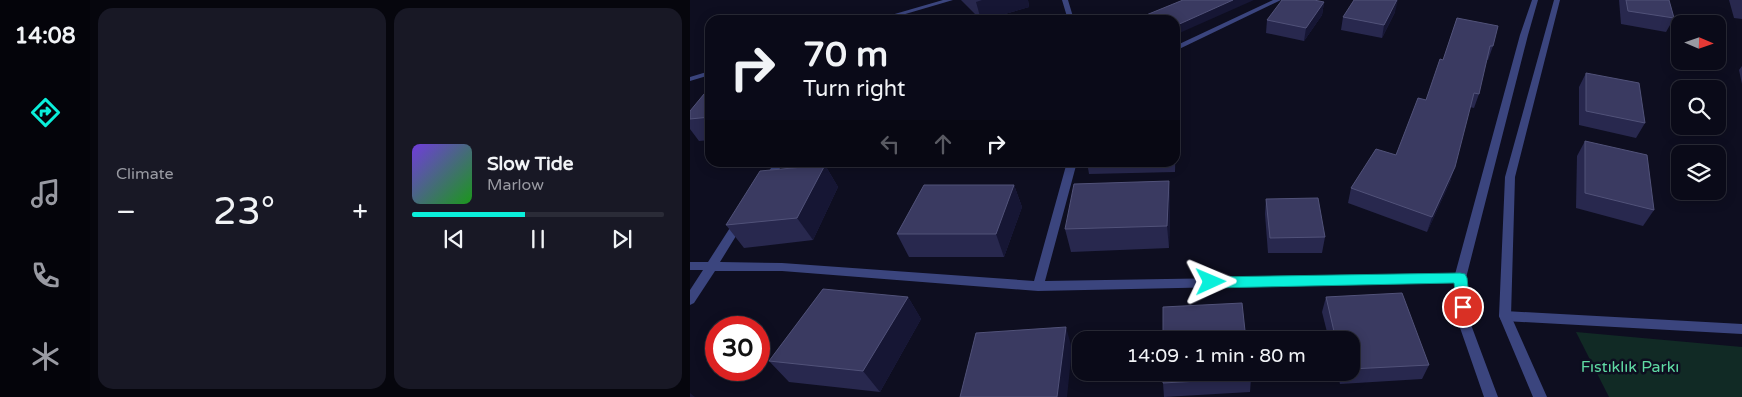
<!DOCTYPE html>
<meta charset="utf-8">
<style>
:root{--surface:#0a0a18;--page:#181825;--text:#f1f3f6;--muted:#999aa2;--line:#2a2b37;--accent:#0aefda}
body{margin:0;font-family:"Varela Round",sans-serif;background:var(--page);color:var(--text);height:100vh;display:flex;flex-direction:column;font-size:19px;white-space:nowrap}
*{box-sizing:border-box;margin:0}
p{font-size:16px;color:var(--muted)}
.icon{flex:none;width:28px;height:28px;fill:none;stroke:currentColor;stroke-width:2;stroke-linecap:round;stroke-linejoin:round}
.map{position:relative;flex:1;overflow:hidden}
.details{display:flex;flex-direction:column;gap:8px;padding:8px;background:#06060d;width:600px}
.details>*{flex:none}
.banner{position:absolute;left:15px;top:15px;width:475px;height:152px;border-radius:15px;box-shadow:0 2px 12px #0003,0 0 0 1px var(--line);background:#0a0a18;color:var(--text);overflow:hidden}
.needle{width:32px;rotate:92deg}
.tools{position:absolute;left:981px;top:15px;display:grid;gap:10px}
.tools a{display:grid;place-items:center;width:55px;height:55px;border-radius:10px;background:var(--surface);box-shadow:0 2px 12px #0003,0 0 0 1px var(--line);font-size:25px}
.speed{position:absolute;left:15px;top:316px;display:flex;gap:10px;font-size:25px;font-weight:700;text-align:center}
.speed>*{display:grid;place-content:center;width:65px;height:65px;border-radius:50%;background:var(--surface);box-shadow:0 2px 12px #0003,0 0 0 1px var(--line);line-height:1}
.speed .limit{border:8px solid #d22;background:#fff;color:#111}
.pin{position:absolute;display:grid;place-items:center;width:42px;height:42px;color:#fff;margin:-21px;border:2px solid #fff;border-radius:50%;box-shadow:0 1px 5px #0007}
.me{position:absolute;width:55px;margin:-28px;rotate:89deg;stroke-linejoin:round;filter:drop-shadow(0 0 4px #0008)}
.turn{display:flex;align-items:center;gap:18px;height:105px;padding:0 15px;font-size:22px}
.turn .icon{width:65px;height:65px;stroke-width:2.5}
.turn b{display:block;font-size:35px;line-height:42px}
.lanes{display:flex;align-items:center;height:48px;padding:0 15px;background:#0003;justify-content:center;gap:25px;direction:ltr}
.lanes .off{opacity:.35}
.big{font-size:38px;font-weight:600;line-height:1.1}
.details .widget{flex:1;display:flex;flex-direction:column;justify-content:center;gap:8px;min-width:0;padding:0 18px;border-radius:15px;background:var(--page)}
.song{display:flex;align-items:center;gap:15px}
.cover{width:60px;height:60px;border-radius:8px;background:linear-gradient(135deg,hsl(260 70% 55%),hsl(120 70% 35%))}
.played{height:5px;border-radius:2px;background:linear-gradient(90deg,var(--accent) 45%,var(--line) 45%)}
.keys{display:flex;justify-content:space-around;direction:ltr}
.heat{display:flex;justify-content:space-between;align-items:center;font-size:28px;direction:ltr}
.details .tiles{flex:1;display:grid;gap:8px;grid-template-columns:repeat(2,1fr)}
.trip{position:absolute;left:382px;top:331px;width:288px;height:50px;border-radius:15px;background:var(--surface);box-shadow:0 2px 12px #0003,0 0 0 1px var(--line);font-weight:600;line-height:50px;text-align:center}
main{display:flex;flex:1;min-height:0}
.menu{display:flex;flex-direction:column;width:90px;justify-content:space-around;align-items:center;background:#04040a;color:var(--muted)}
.menu .icon{width:35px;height:35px}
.menu .current{color:var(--accent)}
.menu b{font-size:22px;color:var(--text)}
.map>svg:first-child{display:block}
</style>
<main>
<nav class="menu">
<b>14:08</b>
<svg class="icon current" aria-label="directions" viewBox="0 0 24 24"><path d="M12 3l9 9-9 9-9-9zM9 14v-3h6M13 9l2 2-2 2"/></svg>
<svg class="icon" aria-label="music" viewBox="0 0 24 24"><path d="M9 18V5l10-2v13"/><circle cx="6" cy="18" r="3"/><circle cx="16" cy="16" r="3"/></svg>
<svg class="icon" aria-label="phone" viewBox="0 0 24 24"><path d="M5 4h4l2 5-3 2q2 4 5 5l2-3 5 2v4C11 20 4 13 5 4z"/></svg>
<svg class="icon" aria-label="climate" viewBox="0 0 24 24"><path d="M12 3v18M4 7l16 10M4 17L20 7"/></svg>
</nav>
<section class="details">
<div class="tiles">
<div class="widget"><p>Climate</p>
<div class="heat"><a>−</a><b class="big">23°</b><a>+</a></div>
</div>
<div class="widget">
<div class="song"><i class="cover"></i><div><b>Slow Tide</b><p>Marlow</p></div></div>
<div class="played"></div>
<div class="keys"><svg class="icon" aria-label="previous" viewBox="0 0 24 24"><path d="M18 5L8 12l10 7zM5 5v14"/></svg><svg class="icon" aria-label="pause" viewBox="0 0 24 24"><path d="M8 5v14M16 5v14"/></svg><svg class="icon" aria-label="next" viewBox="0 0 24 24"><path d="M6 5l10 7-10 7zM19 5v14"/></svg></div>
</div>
</div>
</section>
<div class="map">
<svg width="1052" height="397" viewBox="0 0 1052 397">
<rect width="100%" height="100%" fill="#0e0e20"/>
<path fill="#112a25" d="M886,332L1052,347V397H919Z"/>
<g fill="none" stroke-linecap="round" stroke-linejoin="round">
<path fill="#3b457e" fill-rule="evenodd" d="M253,0H263L195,20H184Z
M372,0H378L384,20H378Z
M583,0H591L485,51V46Z
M20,71V75L0,81V77Z
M85,162H94L81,182H75L73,180Z
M377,162H387L355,281L770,274L774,275L776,278L774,281L770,282L348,291L92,271H25L4,303L0,305V290L13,270H0V262H18L45,220H53L54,223L30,262L92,263L344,281Z
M815,311L1052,324V334L815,321L811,320L809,316L811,312Z"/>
<path fill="#3b457e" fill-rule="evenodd" d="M842,0H848L838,35L776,278L780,322L808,397H794L768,322L764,278L830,35Z
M864,0H870L825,177L821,316L857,397H843L809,316L815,177Z"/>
</g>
<path fill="#28284e" d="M271,0H338L339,7L294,20H291Z
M929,0H979L984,18L976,32L931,24Z
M1039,0H1052V19L1044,18Z
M634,2L632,15L614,41L576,33L577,20Z
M705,12L692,38L651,30L653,17Z
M767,18L803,46L798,60H796L789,94L784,108L780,107L760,182L737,232L658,203L661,188L706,155L736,100L753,60Z
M1052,66V84L1049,70Z
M896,73L955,123L946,138L889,125V87Z
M20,88V140L9,141L0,129V111Z
M486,134L485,172L399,174L397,162H485Z
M895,141L964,210L953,226L886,208L887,156Z
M135,165L148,187L123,240L54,248L36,225Z
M479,181L480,204L479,248L381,252L375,229Z
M324,185L332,207L314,257H219L207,234Z
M576,199L635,237L632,253H578L575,214Z
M218,297L231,319L190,392L99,382L79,361Z
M636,297L739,365L732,379L650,384L647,372H661V340H639L632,312Z
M561,378L560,392L474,397L473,383Z"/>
<path fill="#161634" d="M292,0H338L339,7L294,20H291L286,2Z
M543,0H564L485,35V26Z
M708,0L705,12L692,38L694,25Z
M634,2L632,15L614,41L616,28Z
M485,117L486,134L485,172Z
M135,165L148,187L123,240L107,218Z
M765,167L760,182L737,232L742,217Z
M479,181L480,204L479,248L477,226Z
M324,185L332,207L314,257L306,234Z
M218,297L231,319L190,392L173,371Z
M376,327L382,349L377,397H367Z
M0,393L5,397H0Z"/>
<path fill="#3a3a61" stroke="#515279" d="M493,0H543L485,26V20H444Z
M592,0H624L634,2L616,28L577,20Z
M664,0H707L694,25L653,17Z
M936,0H979L984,18L938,11Z
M767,18L808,26L803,46H800L789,94L784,93L765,167L742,217L661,188L686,149L706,155L728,98L736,100L750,59L753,60Z
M896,73L949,83L955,123L896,111Z
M19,88H20V117L0,119V111Z
M895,141L957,155L964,210L895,193Z
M135,165L107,218L36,225L70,171Z
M479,181L477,226L375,229L384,184Z
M234,185H324L306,234H207Z
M628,198L635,237L580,238L576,199Z
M133,289L218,297L173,371L79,361Z
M712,293L739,365L661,369V340H646L636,297Z
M552,303L556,340H473V307Z
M376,327L367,397H270L286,333Z
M473,372H560L561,378L473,383Z"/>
<path fill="#0aefda" stroke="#069b8e" d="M770,273L775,274L777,278L780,307L778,311L773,313L768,311L764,283L521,288L516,286L515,282L516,279L521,277Z"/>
<g text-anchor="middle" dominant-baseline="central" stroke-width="5" stroke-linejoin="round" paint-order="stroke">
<g font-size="16" fill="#5fdaa3" stroke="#0e0e20">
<text x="940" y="367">Fıstıklık Parkı</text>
</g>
</g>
</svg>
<div class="tools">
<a><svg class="needle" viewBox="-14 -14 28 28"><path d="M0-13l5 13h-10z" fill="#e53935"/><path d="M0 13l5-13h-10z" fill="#999aa2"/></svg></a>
<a><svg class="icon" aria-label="search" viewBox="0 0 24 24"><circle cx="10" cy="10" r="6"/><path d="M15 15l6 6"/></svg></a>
<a><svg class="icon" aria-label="layers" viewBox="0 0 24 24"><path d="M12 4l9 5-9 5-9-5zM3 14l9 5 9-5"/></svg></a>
</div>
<div class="speed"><div class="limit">30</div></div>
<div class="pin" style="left:773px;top:307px;background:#d93025"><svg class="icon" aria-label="arrive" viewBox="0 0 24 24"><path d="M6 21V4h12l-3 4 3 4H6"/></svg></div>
<svg class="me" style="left:521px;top:282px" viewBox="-20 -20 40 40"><path d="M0-17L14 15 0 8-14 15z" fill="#0aefda" stroke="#fff" stroke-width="4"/></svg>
<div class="trip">14:09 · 1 min · 80 m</div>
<div class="banner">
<div class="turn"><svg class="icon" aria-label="right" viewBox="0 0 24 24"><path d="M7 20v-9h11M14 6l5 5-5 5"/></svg><div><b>70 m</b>Turn right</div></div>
<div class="lanes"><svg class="icon off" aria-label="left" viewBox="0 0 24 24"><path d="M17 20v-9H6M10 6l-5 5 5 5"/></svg><svg class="icon off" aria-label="ahead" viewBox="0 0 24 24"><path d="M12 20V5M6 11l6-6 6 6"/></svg><svg class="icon" aria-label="right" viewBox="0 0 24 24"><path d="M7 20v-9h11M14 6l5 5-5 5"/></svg></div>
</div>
</div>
</main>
